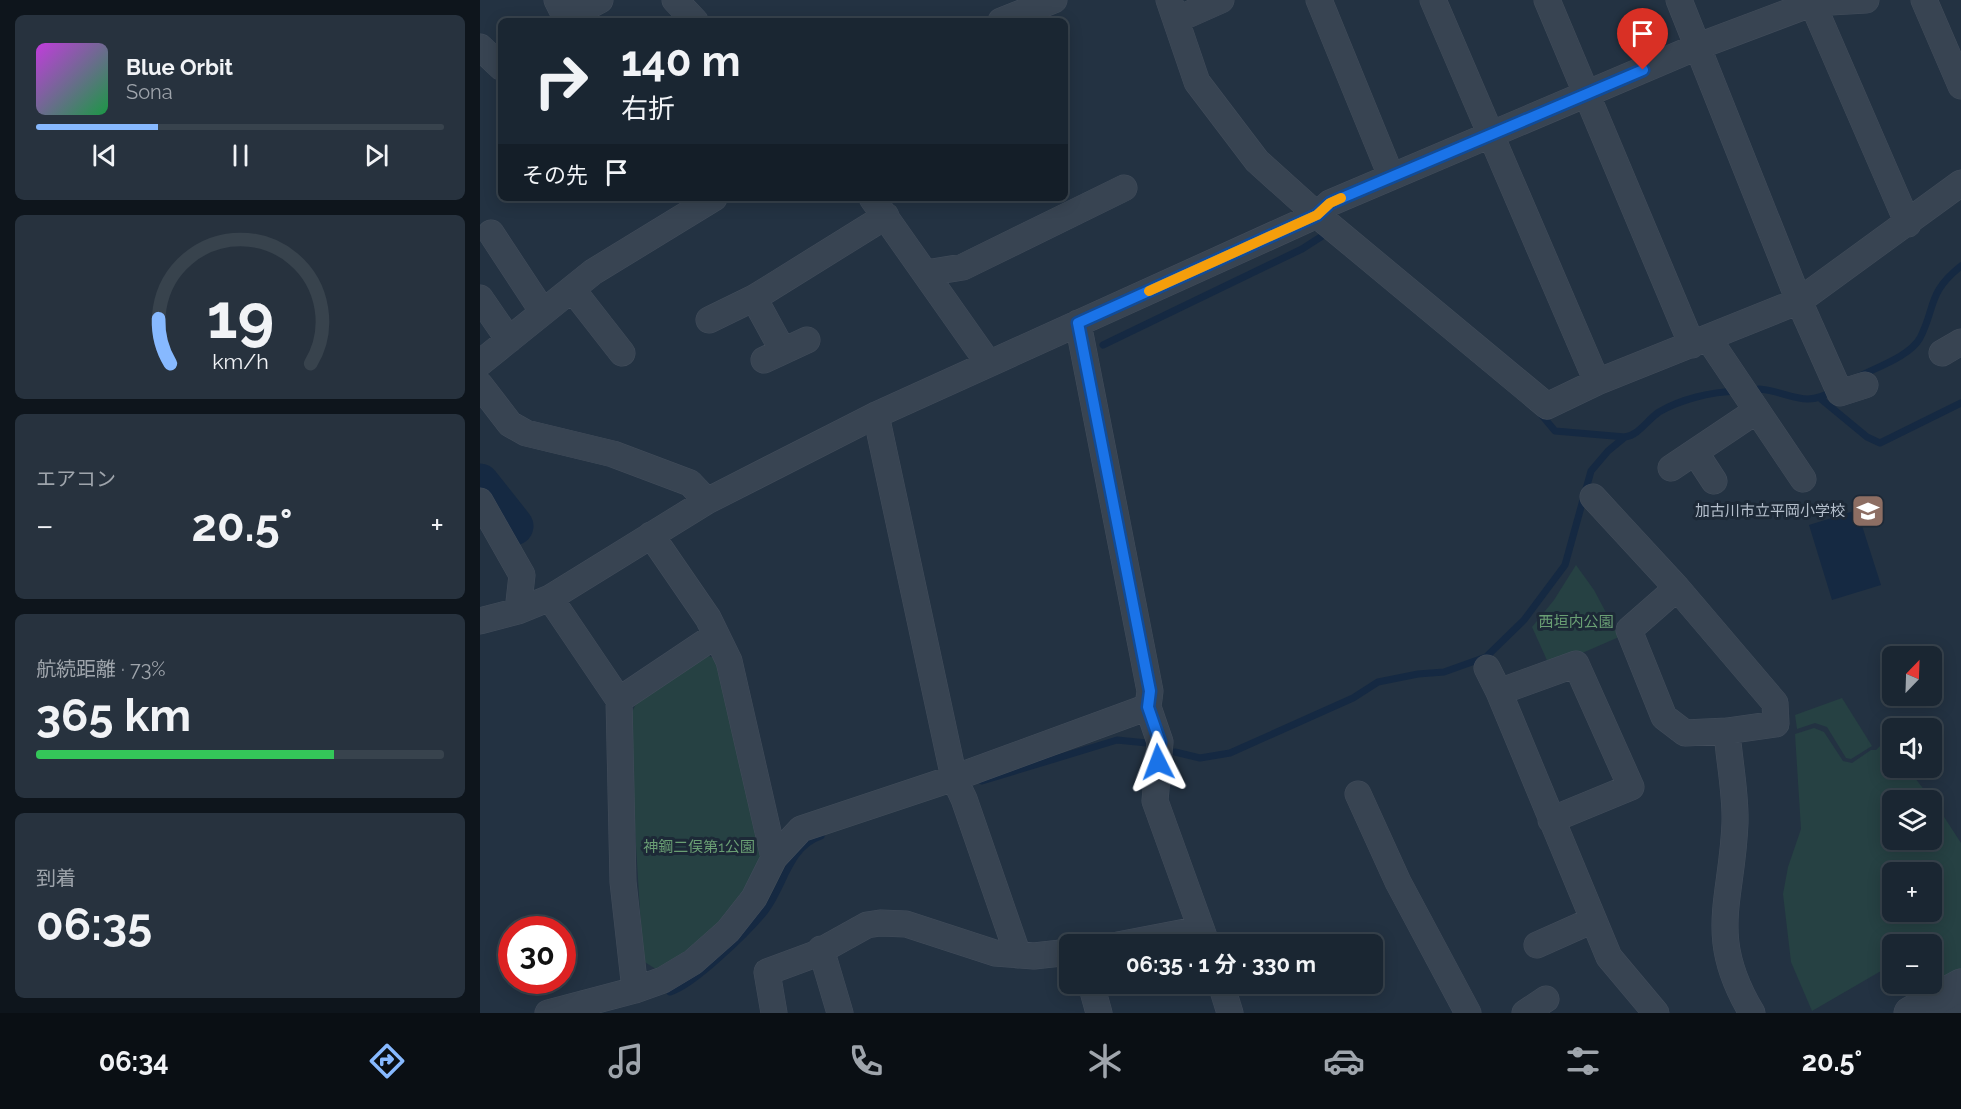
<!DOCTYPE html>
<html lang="ja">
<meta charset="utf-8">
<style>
:root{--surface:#1a2632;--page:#27323e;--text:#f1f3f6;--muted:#9fa5ac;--line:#38434d;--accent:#87b9ff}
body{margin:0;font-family:Raleway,"Noto Sans JP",sans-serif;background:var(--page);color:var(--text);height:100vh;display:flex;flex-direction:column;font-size:22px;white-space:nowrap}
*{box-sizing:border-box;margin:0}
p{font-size:20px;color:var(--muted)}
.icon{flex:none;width:33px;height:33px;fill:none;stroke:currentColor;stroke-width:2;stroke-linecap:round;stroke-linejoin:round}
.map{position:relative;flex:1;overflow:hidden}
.drawer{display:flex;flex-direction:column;gap:15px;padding:15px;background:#0e151c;width:480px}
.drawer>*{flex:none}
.banner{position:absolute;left:18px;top:18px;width:570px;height:183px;border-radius:9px;box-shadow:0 3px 15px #0003,0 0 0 2px var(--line);background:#1a2632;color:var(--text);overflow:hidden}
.needle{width:39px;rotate:23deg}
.tools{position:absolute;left:1402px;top:646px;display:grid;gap:12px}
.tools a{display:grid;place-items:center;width:60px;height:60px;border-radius:9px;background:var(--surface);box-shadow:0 3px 15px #0003,0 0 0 2px var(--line);font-size:30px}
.speed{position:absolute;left:18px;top:916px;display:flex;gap:12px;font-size:30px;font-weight:700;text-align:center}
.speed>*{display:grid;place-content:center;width:78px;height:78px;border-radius:50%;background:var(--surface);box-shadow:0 3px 15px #0003,0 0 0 2px var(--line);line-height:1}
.speed .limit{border:9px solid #d22;background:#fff;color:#111}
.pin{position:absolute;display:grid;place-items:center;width:51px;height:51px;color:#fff;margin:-62px -26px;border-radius:50% 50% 50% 0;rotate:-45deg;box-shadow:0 0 6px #0007}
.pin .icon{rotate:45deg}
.me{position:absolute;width:66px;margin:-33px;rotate:357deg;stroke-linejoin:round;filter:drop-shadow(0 0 4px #0008)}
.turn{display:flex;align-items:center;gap:21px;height:126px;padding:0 24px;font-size:27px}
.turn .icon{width:78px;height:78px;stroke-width:2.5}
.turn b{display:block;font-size:42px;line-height:51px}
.then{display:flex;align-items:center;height:57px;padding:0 24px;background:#0003;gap:12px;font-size:22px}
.big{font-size:45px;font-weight:700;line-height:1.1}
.drawer .widget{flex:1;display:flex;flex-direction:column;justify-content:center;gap:9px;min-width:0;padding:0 21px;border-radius:9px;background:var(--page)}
.drawer .dial{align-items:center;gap:0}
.dial svg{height:156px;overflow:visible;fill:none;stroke:var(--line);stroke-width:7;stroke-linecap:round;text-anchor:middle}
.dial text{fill:var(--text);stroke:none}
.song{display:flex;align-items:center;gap:18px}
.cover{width:72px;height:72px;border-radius:9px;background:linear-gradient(135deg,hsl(290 70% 55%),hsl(140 70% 35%))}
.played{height:6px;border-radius:3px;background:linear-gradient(90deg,var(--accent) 30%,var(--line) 30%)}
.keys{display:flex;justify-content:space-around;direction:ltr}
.heat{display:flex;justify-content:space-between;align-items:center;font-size:33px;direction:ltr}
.charge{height:9px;border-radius:4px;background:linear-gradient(90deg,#34c759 73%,var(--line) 0)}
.trip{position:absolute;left:579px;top:934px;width:324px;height:60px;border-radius:9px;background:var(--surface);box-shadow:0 3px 15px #0003,0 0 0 2px var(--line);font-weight:700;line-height:60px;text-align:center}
.menu{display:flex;height:96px;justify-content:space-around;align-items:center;background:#0a0f14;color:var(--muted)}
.menu .icon{width:42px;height:42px}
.menu .on{color:var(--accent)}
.menu b{font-size:27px;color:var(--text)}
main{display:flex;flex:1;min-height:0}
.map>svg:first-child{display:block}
</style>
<main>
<section class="drawer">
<div class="widget">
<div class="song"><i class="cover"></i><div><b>Blue Orbit</b><p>Sona</p></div></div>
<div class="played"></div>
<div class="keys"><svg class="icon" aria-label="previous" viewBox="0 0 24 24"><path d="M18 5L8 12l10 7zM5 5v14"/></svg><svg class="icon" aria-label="pause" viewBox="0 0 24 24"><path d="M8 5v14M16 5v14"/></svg><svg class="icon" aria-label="next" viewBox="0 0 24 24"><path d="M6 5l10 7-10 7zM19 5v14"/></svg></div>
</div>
<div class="widget dial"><svg viewBox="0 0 100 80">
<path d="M14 69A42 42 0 1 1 86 69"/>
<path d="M14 69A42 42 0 0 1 8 46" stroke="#87b9ff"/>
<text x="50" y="56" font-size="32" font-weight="700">19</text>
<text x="50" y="72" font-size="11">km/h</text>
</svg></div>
<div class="widget"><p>エアコン</p>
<div class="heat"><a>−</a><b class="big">20.5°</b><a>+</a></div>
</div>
<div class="widget"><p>航続距離 · 73%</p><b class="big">365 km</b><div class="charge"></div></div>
<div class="widget"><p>到着</p><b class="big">06:35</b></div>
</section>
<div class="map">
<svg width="1481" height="1013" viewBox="0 0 1481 1013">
<rect width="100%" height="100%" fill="#233242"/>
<path fill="#264143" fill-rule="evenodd" d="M1096,565L1114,590L1139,637L1070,667L1052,627L1074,600Z
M226,655L243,661C248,686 286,852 282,863C267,906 216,947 179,971L163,961L153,796L145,726L158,700Z
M1362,698L1392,746L1371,759L1366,758L1347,727L1335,723L1317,729L1315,715Z
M1334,728L1344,732L1363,761L1372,763L1391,750H1396L1405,741L1413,751V768H1427L1457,806L1481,843V974L1467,981L1452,954V945H1413V964L1332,1011L1311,962L1303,894L1308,867L1321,829L1315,734ZM1413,801H1452V840H1413ZM1413,873H1452V912H1413Z"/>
<path fill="#152942" d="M1377,510L1401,585L1352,600L1329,525Z"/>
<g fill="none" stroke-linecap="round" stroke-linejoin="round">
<path stroke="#152942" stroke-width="7" d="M623,345L822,249L847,233L850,236
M1380,376C1397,367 1430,356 1440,338C1456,307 1447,293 1481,266
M1279,389C1307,391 1326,409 1352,391
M1341,399L1387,437L1400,443L1481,403
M1060,413L1075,431L1145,437C1159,435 1167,420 1179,412C1201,399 1231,392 1257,391
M695,752L720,758L750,753L873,698L898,682L938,674L964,672L1006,657L1044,620L1085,565L1111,471L1128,451L1145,437
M502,781L637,740L667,743
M190,992C213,986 269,931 285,911C304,887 308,847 341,836"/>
<path stroke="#152942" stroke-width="39" d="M0,483L34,526"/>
<g stroke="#424d5b" stroke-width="27">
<path id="minor" d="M77,0L86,18L120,0
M195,0L215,21
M689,0L717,82L777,161L837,215L1067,406L1117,382L1319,301L1481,183
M839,0L911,176
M953,0L1117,382
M1067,0L1212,345
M1199,0L1319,301L1360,393L1385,385
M1331,0L1428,224
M1444,0L1481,86
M696,20L741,0
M521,21L574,0
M0,47L21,67
M392,198L509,364
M11,233L63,312
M446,273L483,267L644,188
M92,289L142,353
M0,298L29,340
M274,298L303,351
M229,320L274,298L406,216
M598,323L670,691L668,707L680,742L675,801L727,945
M1228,338L1323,479
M1462,353L1481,342
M284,360L327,340
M0,363L113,272L234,198
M0,385L30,424L46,433L133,454L210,483L227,501
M396,415L474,778L484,799L538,955
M1215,452L1234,481
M1191,468L1276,411
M1113,497L1197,588
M0,501L42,575L38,611
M171,535L228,618L249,661L294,858
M1197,588L1295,703L1296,724L1247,731L1205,733L1184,717L1149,630Z
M70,598L139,700L143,882L155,990
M0,621L38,611L70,598L227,501L396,415L837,215L850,203L1219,46L1333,3L1386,0
M1007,668L1019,692
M139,700L236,635
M1247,731C1249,761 1256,793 1255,823C1252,902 1226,936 1272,1013
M878,794L918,882L988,1013
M1071,820L1151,787L1096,664L1019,692L1129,957L1176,1013
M638,945L721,929
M1057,945L1113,920
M341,949L360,1013
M611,984L619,1013
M741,984L750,1013
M68,1013L155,990L183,980L213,962L248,931L274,898L294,858L321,829L474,778L668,707
M294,1013L287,972L333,955L387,925L400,923L426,924L515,953L554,956L590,952
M1045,1013L1066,999
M1473,1013L1474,989"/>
</g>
<g stroke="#424d5b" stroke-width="33">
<path id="tertiary" d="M1430,1013L1481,985"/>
</g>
<use href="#minor" stroke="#384452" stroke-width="26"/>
<use href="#tertiary" stroke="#384452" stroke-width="32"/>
</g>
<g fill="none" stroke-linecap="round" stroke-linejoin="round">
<g stroke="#114b97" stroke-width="15">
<path id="route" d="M678,762L680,742L668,707L670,691L598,323L837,215L850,203L1163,70"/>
</g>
<use href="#route" stroke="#1a73e8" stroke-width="10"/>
<path stroke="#f59e0b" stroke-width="10" d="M669,291L837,215L850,203L861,198"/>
</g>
<defs>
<g id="school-square" transform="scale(1.725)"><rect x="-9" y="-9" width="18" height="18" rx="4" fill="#8d6e63" stroke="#1d2937"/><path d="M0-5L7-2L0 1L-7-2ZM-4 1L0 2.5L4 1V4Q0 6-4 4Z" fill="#fff"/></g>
</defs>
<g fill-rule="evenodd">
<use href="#school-square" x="1388" y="511"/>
</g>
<g text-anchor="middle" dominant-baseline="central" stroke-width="6" stroke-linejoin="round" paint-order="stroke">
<g font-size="15" fill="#b5bfcc" stroke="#1d2937" text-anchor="end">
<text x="1365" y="511">加古川市立平岡小学校</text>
</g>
<g font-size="15" fill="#6a9f74" stroke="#1d2937">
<text x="1096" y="622">西垣内公園</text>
<text x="219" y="847">神鋼二俣第1公園</text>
</g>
</g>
</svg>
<div class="tools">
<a><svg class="needle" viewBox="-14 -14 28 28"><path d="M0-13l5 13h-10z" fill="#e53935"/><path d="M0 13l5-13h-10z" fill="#9fa5ac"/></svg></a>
<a><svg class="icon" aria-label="sound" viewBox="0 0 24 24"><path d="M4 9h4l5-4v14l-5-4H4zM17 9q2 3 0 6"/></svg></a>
<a><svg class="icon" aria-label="layers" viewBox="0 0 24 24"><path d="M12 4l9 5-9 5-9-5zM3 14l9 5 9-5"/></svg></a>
<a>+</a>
<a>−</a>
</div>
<div class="speed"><div class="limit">30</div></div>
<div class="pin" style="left:1163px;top:70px;background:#d93025"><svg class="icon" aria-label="arrive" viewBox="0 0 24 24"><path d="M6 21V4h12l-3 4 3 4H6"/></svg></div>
<svg class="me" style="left:678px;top:762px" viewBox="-20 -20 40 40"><path d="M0-17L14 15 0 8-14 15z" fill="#1a73e8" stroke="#fff" stroke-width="4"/></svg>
<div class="trip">06:35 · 1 分 · 330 m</div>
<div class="banner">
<div class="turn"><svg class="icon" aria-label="right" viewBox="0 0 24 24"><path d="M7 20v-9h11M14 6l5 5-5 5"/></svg><div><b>140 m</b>右折</div></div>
<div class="then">その先<svg class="icon" aria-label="arrive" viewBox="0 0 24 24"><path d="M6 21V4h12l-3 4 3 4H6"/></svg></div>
</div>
</div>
</main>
<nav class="menu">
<b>06:34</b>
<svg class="icon on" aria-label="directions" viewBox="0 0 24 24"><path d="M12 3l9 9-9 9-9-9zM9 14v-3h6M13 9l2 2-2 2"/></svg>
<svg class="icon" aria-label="music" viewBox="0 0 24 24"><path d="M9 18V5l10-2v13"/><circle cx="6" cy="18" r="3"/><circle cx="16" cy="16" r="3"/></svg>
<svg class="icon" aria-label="phone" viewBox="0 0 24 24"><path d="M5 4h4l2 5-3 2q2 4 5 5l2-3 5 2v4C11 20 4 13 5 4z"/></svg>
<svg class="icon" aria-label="climate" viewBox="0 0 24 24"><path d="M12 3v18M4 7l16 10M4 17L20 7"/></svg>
<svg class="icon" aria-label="car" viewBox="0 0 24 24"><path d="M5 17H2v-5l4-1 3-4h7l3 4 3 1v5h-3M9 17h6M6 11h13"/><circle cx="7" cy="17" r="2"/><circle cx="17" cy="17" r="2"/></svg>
<svg class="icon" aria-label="filters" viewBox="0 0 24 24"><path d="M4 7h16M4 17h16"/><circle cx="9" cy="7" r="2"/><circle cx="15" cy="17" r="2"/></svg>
<b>20.5°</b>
</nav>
